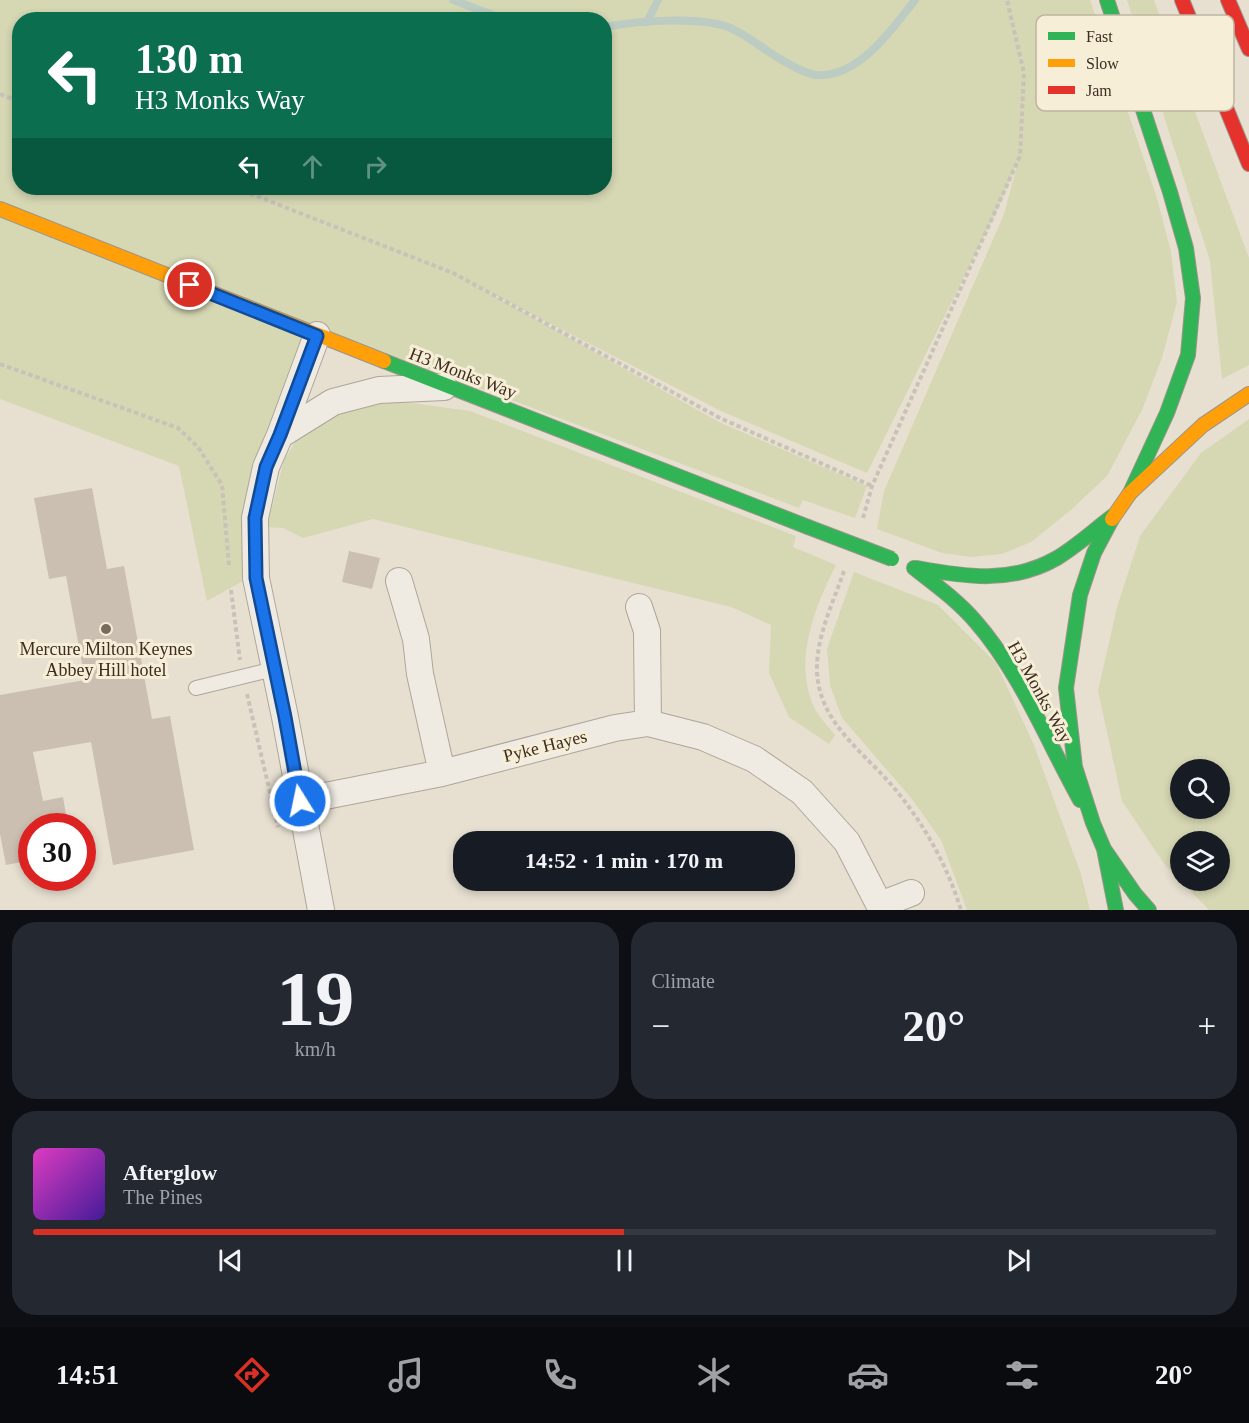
<!DOCTYPE html>
<meta charset="utf-8">
<style>
:root{--surface:#171b24;--page:#242831;--text:#f1f3f6;--muted:#9ea1a6;--line:#363941;--accent:#d93025}
body{margin:0;font-family:Georgia,serif;background:var(--page);color:var(--text);height:100vh;display:flex;flex-direction:column;font-size:22px;white-space:nowrap}
*{box-sizing:border-box;margin:0}
p{font-size:20px;color:var(--muted)}
.icon{flex:none;width:33px;height:33px;fill:none;stroke:currentColor;stroke-width:2;stroke-linecap:round;stroke-linejoin:round}
.map{position:relative;height:910px;overflow:hidden}
.details{display:flex;flex-direction:column;gap:12px;padding:12px;background:#0d0f14;flex:1}
.details>*{flex:none}
.banner{position:absolute;left:12px;top:12px;width:600px;height:183px;border-radius:24px;box-shadow:0 3px 9px #0003;background:#0b6e4f;color:#fff;overflow:hidden}
.controls{position:absolute;left:1170px;top:759px;display:grid;gap:12px}
.controls a{display:grid;place-items:center;width:60px;height:60px;border-radius:50%;background:var(--surface);box-shadow:0 3px 9px #0003;font-size:30px}
.speed{position:absolute;left:18px;top:813px;display:flex;gap:12px;font-size:30px;font-weight:700;text-align:center}
.speed>*{display:grid;place-content:center;width:78px;height:78px;border-radius:50%;background:var(--surface);box-shadow:0 3px 9px #0003;line-height:1}
.speed .limit{border:9px solid #d22;background:#fff;color:#111}
.pin{position:absolute;display:grid;place-items:center;width:51px;height:51px;color:#fff;margin:-26px;border:3px solid #fff;border-radius:50%;box-shadow:0 2px 6px #0007}
.me{position:absolute;width:66px;margin:-33px;rotate:350deg;stroke-linejoin:round;filter:drop-shadow(0 0 4px #0008)}
.turn{display:flex;align-items:center;gap:21px;height:126px;padding:0 24px;font-size:27px}
.turn .icon{width:78px;height:78px;stroke-width:2.5}
.turn b{display:block;font-size:42px;line-height:51px}
.lanes{display:flex;align-items:center;height:57px;padding:0 24px;background:#0003;justify-content:center;gap:30px;direction:ltr}
.lanes .off{opacity:.35}
.big{font-size:45px;font-weight:700;line-height:1.1}
.details .widget{flex:1;display:flex;flex-direction:column;justify-content:center;gap:9px;min-width:0;padding:0 21px;border-radius:24px;background:var(--page)}
.details .dial{align-items:center;gap:0}
.dial b{font-size:78px;line-height:1}
.song{display:flex;align-items:center;gap:18px}
.cover{width:72px;height:72px;border-radius:9px;background:linear-gradient(135deg,hsl(310 70% 55%),hsl(260 70% 35%))}
.played{height:6px;border-radius:3px;background:linear-gradient(90deg,var(--accent) 50%,var(--line) 50%)}
.keys{display:flex;justify-content:space-around;direction:ltr}
.heat{display:flex;justify-content:space-between;align-items:center;font-size:33px;direction:ltr}
.details .tiles{flex:1;display:grid;gap:12px;grid-template-columns:1fr 1fr}
.widget:last-child{grid-column:span 2}
.trip{position:absolute;left:453px;top:831px;width:342px;height:60px;border-radius:24px;background:var(--surface);box-shadow:0 3px 9px #0003;font-weight:700;line-height:60px;text-align:center}
.menu{display:flex;height:96px;justify-content:space-around;align-items:center;background:#090b0e;color:var(--muted)}
.menu .icon{width:42px;height:42px}
.menu .selected{color:var(--accent)}
.menu b{font-size:27px;color:var(--text)}
.map>svg:first-child{display:block}
</style>
<div class="map">
<svg width="1249" height="910" viewBox="0 0 1249 910">
<rect width="100%" height="100%" fill="#e7e0d1"/>
<path fill="#d6d7b3" fill-rule="evenodd" d="M0,0H1090L1157,198L1171,252L1177,302L1162,358L1142,410L1107,476L1072,509L1031,542L1002,554L972,557L942,553L877,529L884,491L1004,214L1018,162L998,208L867,473L723,412L475,285L719,422L867,486L855,518L803,500L799,508L0,208ZM20,20H604V188H20Z
M1127,0H1154L1249,258V365L1222,379L1210,261Z
M0,209L317,335L280,435L256,578L243,581L207,601L179,466L0,399Z
M382,399L470,411L796,536L793,547L836,565C815,607 792,662 815,709C820,718 829,727 835,735L829,744L789,717L769,673L771,625L731,607L373,519L303,538L283,528L267,527L284,460L299,436L336,411Z
M1249,419V910H1209L1165,865L1122,801L1098,691L1117,607L1140,536L1201,453ZM1180,770H1220V808H1180ZM1180,842H1220V880H1180Z
M854,572L938,605L996,663L1034,745L1081,874L1090,910H967L941,840L912,799L842,718L830,685L827,649Z"/>
<g fill="none" stroke-linecap="round" stroke-linejoin="round">
<path stroke="#bcccc2" stroke-width="8" d="M453,0L506,20
M647,22L658,0
M604,27C636,21 698,16 728,27C745,33 769,54 787,63C794,67 808,74 816,75C859,78 892,29 915,0"/>
</g>
<path fill="#cbbfb2" d="M92,488L107,569L124,566L152,719L170,716L194,850L113,865L91,742L33,752L43,801L63,797L68,826H32V860L6,865L0,834V695L85,680L66,576L49,579L34,498Z
M349,551L380,558L372,589L342,582Z"/>
<g fill="none" stroke-linecap="round" stroke-linejoin="round">
<g stroke="#ada599" stroke-width="16">
<path id="lane" d="M196,688L274,669"/>
</g>
<g stroke="#ada599" stroke-width="28">
<path id="street" d="M317,335L280,435L266,467L255,518L256,578L285,717L321,910
M280,435L333,402L379,390L444,387
M399,581L416,639L420,674L442,773
M639,607L647,631L648,723
M300,801L442,773L615,728L648,723L703,737L754,759L802,792L847,842L882,910
M880,905L911,893"/>
</g>
<g stroke="#9c958a" stroke-width="16">
<path id="fast" d="M1107,0L1170,192L1186,248L1193,298L1188,355L1167,413L1130,493
M384,361L808,527
M1112,519L1094,553L1080,595L1066,688L1075,767L1093,823L1104,849L1135,894L1149,910
M914,568C936,585 958,601 976,622C1021,674 1047,741 1080,800
M917,568C966,577 1012,584 1057,558C1077,546 1094,530 1113,516
M1104,849L1116,910"/>
</g>
<g stroke="#9c958a" stroke-width="16">
<path id="slow" d="M0,209L384,361
M1112,519L1130,493L1203,425L1249,394"/>
</g>
<g stroke="#9c958a" stroke-width="16">
<path id="jam" d="M1182,0L1249,164
M1228,0L1249,49"/>
</g>
<path stroke="#c8c2b9" stroke-width="4" stroke-dasharray="4.5 3" stroke-linecap="butt" d="M0,94L20,102
M236,188L453,273L720,418L872,486
M0,364L178,428L198,447L222,485L229,565
M863,518L872,486L1020,156L1024,73L1007,0
M844,571C833,603 816,637 817,671C819,726 869,755 899,794C927,829 948,868 961,910
M231,590L240,660
M247,694L278,827"/>
<use href="#lane" stroke="#efebe3" stroke-width="14"/>
<use href="#street" stroke="#efebe3" stroke-width="26"/>
<use href="#fast" stroke="#30b455" stroke-width="14"/>
<use href="#slow" stroke="#ff9f0a" stroke-width="14"/>
<use href="#jam" stroke="#e5322d" stroke-width="14"/>
<g stroke="#9c958a" stroke-width="16" stroke-linecap="butt">
<path id="fast-bridge" d="M808,527L892,559"/>
</g>
<use href="#fast-bridge" stroke="#30b455" stroke-width="14"/>
</g>
<g fill="none" stroke-linecap="round" stroke-linejoin="round">
<g stroke="#114b97" stroke-width="15">
<path id="route" d="M190,285L317,336L280,435L266,467L255,518L256,578L285,717L300,801"/>
</g>
<use href="#route" stroke="#1a73e8" stroke-width="10"/>
</g>
<circle fill="#786c5e" stroke="#f7eed8" stroke-width="2" cx="106" cy="629" r="6"/>
<g text-anchor="middle" dominant-baseline="central" stroke-width="6" stroke-linejoin="round" paint-order="stroke">
<g font-size="18" fill="#3d2e20" stroke="#f7eed8">
<text transform="translate(463 373) rotate(21)">H3 Monks Way</text>
<text transform="translate(1040 692) rotate(61)">H3 Monks Way</text>
<text transform="translate(545 746) rotate(-14)">Pyke Hayes</text>
</g>
<g font-size="18" fill="#3d2e20" stroke="#f7eed8">
<text x="106" y="649">Mercure Milton Keynes<tspan x="106" dy="21">Abbey Hill hotel</tspan></text>
</g>
</g>
<rect x="1036" y="15" width="198" height="96" rx="9" fill="#f7eed8" stroke="#bfb4a1" stroke-width="1.5"/>
<rect x="1048" y="32" width="27" height="8" fill="#30b455"/>
<rect x="1048" y="59" width="27" height="8" fill="#ff9f0a"/>
<rect x="1048" y="86" width="27" height="8" fill="#e5322d"/>
<g font-size="16" fill="#3d2e20">
<text x="1086" y="42">Fast</text>
<text x="1086" y="69">Slow</text>
<text x="1086" y="96">Jam</text>
</g>
</svg>
<div class="controls">
<a><svg class="icon" aria-label="search" viewBox="0 0 24 24"><circle cx="10" cy="10" r="6"/><path d="M15 15l6 6"/></svg></a>
<a><svg class="icon" aria-label="layers" viewBox="0 0 24 24"><path d="M12 4l9 5-9 5-9-5zM3 14l9 5 9-5"/></svg></a>
</div>
<div class="speed"><div class="limit">30</div></div>
<div class="pin" style="left:190px;top:285px;background:#d93025"><svg class="icon" aria-label="arrive" viewBox="0 0 24 24"><path d="M6 21V4h12l-3 4 3 4H6"/></svg></div>
<svg class="me" style="left:300px;top:801px" viewBox="-20 -20 40 40"><circle r="17" fill="#1a73e8" stroke="#fff" stroke-width="3"/><path d="M0-11L8 9 0 5-8 9z" fill="#fff"/></svg>
<div class="trip">14:52 · 1 min · 170 m</div>
<div class="banner">
<div class="turn"><svg class="icon" aria-label="left" viewBox="0 0 24 24"><path d="M17 20v-9H6M10 6l-5 5 5 5"/></svg><div><b>130 m</b>H3 Monks Way</div></div>
<div class="lanes"><svg class="icon" aria-label="left" viewBox="0 0 24 24"><path d="M17 20v-9H6M10 6l-5 5 5 5"/></svg><svg class="icon off" aria-label="ahead" viewBox="0 0 24 24"><path d="M12 20V5M6 11l6-6 6 6"/></svg><svg class="icon off" aria-label="right" viewBox="0 0 24 24"><path d="M7 20v-9h11M14 6l5 5-5 5"/></svg></div>
</div>
</div>
<section class="details">
<div class="tiles">
<div class="widget dial"><b>19</b><p>km/h</p></div>
<div class="widget"><p>Climate</p>
<div class="heat"><a>−</a><b class="big">20°</b><a>+</a></div>
</div>
<div class="widget">
<div class="song"><i class="cover"></i><div><b>Afterglow</b><p>The Pines</p></div></div>
<div class="played"></div>
<div class="keys"><svg class="icon" aria-label="previous" viewBox="0 0 24 24"><path d="M18 5L8 12l10 7zM5 5v14"/></svg><svg class="icon" aria-label="pause" viewBox="0 0 24 24"><path d="M8 5v14M16 5v14"/></svg><svg class="icon" aria-label="next" viewBox="0 0 24 24"><path d="M6 5l10 7-10 7zM19 5v14"/></svg></div>
</div>
</div>
</section>
<nav class="menu">
<b>14:51</b>
<svg class="icon selected" aria-label="directions" viewBox="0 0 24 24"><path d="M12 3l9 9-9 9-9-9zM9 14v-3h6M13 9l2 2-2 2"/></svg>
<svg class="icon" aria-label="music" viewBox="0 0 24 24"><path d="M9 18V5l10-2v13"/><circle cx="6" cy="18" r="3"/><circle cx="16" cy="16" r="3"/></svg>
<svg class="icon" aria-label="phone" viewBox="0 0 24 24"><path d="M5 4h4l2 5-3 2q2 4 5 5l2-3 5 2v4C11 20 4 13 5 4z"/></svg>
<svg class="icon" aria-label="climate" viewBox="0 0 24 24"><path d="M12 3v18M4 7l16 10M4 17L20 7"/></svg>
<svg class="icon" aria-label="car" viewBox="0 0 24 24"><path d="M5 17H2v-5l4-1 3-4h7l3 4 3 1v5h-3M9 17h6M6 11h13"/><circle cx="7" cy="17" r="2"/><circle cx="17" cy="17" r="2"/></svg>
<svg class="icon" aria-label="filters" viewBox="0 0 24 24"><path d="M4 7h16M4 17h16"/><circle cx="9" cy="7" r="2"/><circle cx="15" cy="17" r="2"/></svg>
<b>20°</b>
</nav>
